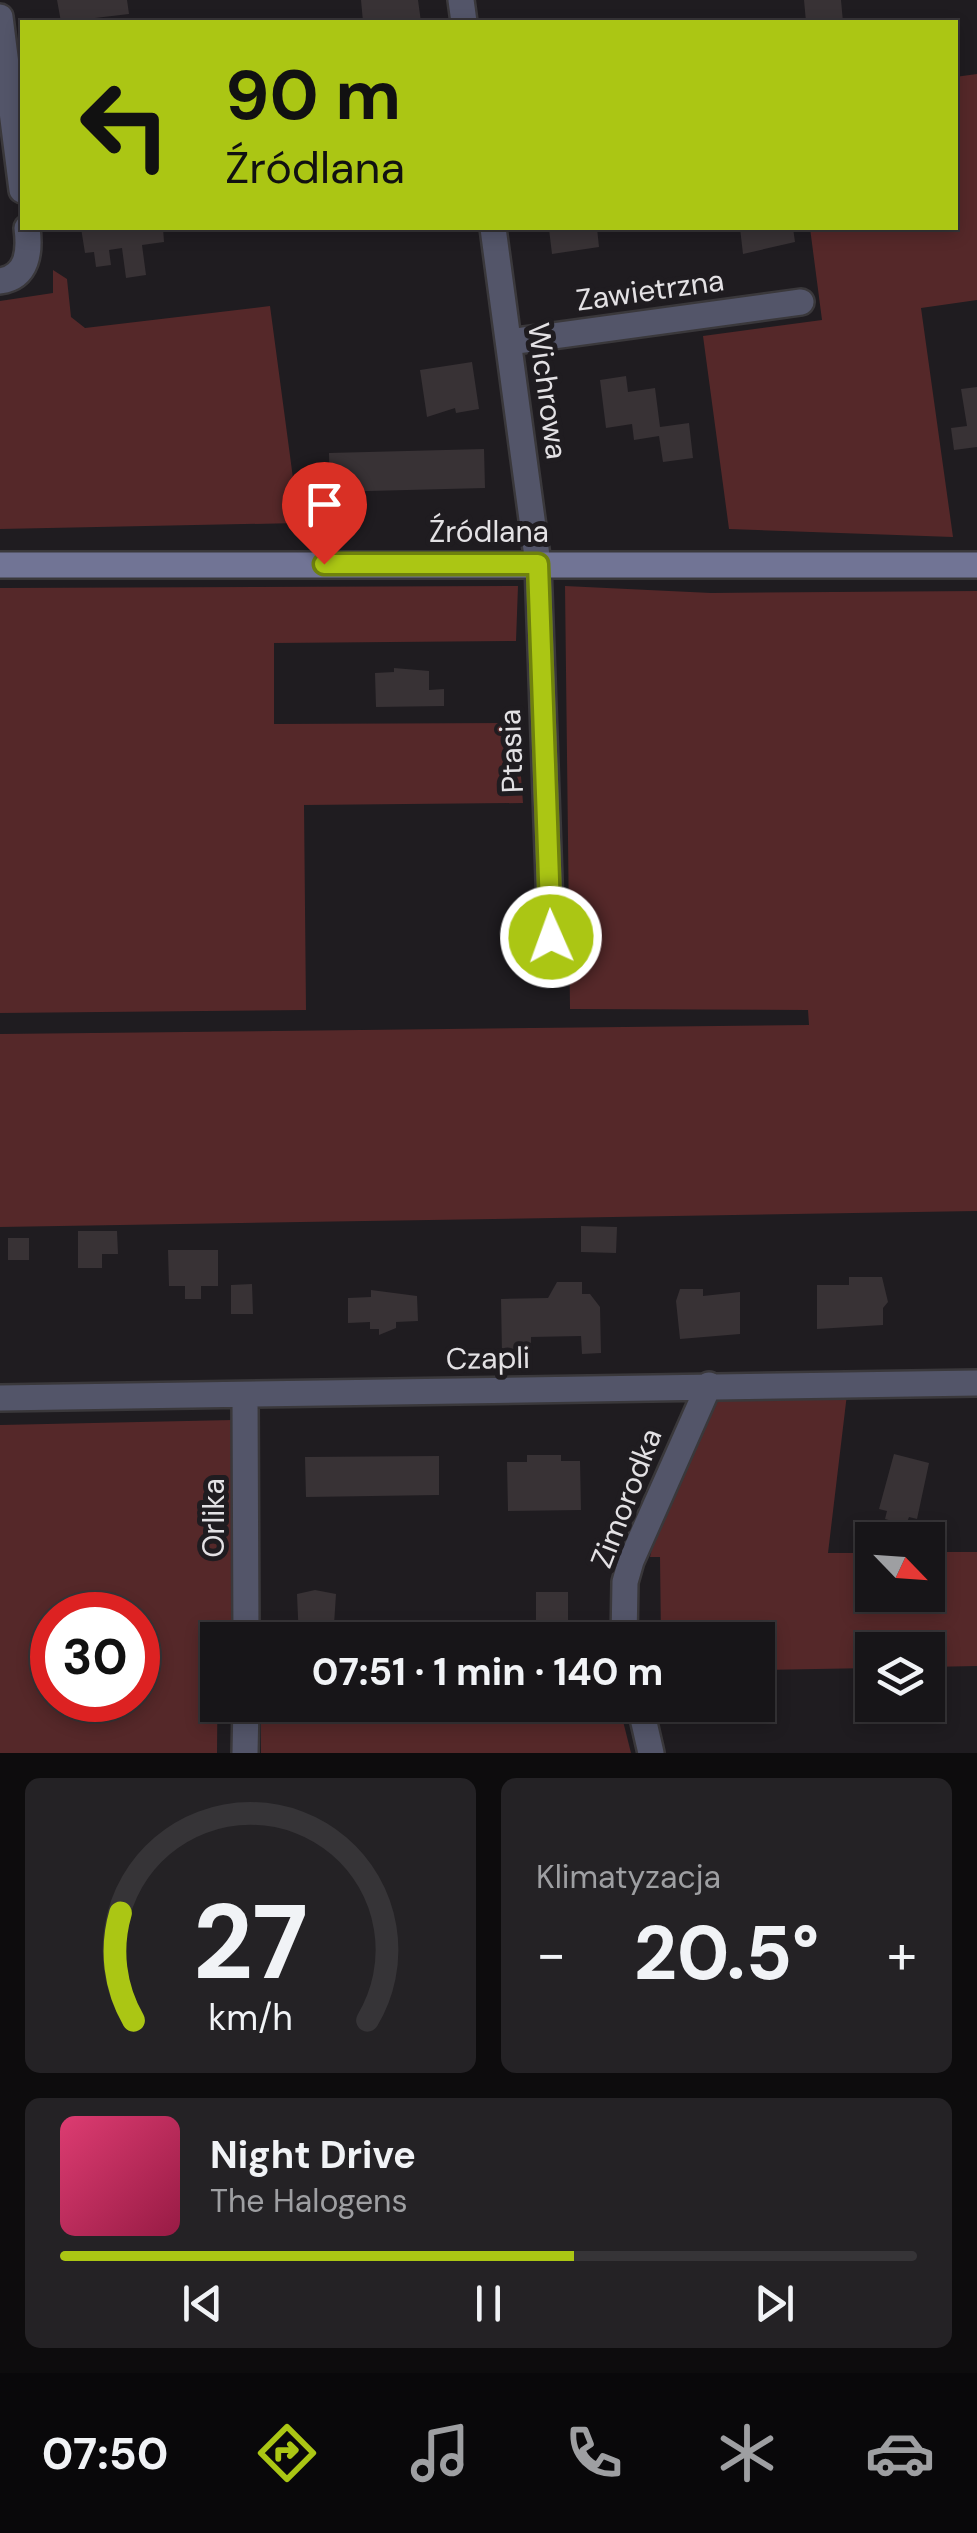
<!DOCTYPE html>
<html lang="pl">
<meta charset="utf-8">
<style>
:root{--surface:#171518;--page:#242225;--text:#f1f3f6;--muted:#9e9fa2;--line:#363437;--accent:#abc614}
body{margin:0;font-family:"DM Sans",sans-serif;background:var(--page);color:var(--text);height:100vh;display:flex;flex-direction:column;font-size:38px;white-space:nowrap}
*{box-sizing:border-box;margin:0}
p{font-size:32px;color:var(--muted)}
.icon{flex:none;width:55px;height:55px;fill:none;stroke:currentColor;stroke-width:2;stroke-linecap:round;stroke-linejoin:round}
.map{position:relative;height:1753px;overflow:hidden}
.sheet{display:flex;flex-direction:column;gap:25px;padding:25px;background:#0d0c0d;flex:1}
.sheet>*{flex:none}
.top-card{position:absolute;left:20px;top:20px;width:938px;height:210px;border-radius:0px;box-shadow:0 5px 15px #0003,0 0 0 2px var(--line);background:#abc614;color:#111;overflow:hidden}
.needle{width:65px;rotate:115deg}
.controls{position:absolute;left:855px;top:1522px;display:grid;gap:20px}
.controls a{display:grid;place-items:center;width:90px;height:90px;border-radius:0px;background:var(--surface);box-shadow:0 5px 15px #0003,0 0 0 2px var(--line);font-size:50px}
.speed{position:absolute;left:30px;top:1592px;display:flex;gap:20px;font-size:50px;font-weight:700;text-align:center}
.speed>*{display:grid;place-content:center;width:130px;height:130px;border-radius:50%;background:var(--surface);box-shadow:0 5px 15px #0003,0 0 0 2px var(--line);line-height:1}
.speed .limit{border:15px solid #d22;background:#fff;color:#111}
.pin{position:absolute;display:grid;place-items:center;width:85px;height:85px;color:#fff;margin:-102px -42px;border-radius:50% 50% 50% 0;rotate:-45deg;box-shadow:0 0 10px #0007}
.pin .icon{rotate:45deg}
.me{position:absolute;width:110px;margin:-55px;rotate:358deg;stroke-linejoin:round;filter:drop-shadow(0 0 8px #0008)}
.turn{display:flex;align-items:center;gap:35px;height:210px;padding:0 40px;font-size:45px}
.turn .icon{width:130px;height:130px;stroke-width:2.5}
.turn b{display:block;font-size:70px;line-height:85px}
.big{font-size:75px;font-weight:700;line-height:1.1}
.sheet .widget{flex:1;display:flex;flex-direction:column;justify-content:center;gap:15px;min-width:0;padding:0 35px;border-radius:15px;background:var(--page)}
.sheet .dial{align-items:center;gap:0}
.dial svg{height:260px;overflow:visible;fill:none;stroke:var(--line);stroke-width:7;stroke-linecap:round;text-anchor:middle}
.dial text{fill:var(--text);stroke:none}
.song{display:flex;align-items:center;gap:30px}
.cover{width:120px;height:120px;border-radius:15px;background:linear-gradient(135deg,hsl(340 70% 55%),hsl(340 70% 35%))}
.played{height:10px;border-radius:5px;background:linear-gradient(90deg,var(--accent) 60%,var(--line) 60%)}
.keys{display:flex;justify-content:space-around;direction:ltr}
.heat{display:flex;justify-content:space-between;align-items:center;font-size:55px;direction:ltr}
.sheet .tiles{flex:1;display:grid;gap:25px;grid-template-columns:1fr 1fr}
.widget:last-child{grid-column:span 2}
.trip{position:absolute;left:200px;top:1622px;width:575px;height:100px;border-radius:0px;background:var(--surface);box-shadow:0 5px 15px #0003,0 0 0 2px var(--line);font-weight:700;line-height:100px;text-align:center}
.tabs{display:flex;height:160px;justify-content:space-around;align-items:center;background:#09080a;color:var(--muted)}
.tabs .icon{width:70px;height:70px}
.tabs .current{color:var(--accent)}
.tabs b{font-size:45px;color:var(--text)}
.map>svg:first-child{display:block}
</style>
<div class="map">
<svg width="977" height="1753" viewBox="0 0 977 1753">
<rect width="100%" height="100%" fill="#1f1c20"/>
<path fill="#552829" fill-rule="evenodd" d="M977,74V300L921,308L953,537L729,529L703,336L822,320L810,228H955V77Z
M53,270L67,279L71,317L85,328L270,306L299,523L0,529V301L53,293Z
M518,586L516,641L274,643V724L517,723L523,803L304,805L306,1010L0,1013V588Z
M565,586L711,593L977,591V1211L0,1227V1034L809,1025L808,1010L570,1009Z
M847,1394L828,1553H872V1595H928V1552H977V1666L928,1667V1650H872V1668L758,1670V1640H661L660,1557H650L657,1525L713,1403L728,1396Z
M233,1420L236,1640H218L217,1753H0V1425ZM52,1615H138V1700H52Z
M261,1705H619L631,1753H261Z"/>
<path fill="#383235" d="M57,0H127L129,14L61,22Z
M361,0H418L421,22H363Z
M804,0H841L843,22H806Z
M81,228H163L164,242L142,245L146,275L126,278L122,248L109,250L111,265L96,267L94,252L85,253Z
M740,228H793L795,242L743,254Z
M555,229L597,228L599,247L552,254L549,229Z
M472,362L479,409L456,413L455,408L427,417L420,370Z
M626,376L628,392L655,388L660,427L689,423L693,458L663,462L659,436L634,440L632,424L606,428L600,380Z
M977,387V447L954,450L951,428L967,426L961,389Z
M484,449L485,488L330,492L329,453Z
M394,668L429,671V690L444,689V706L376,707L375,673L394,672Z
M581,1226L617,1227L616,1253L581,1252Z
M78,1231H117L118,1254H102V1268H78Z
M8,1238H29V1260H8Z
M168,1250H218V1286H201V1299H185V1286H169Z
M849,1277H882L888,1302L883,1308V1325L817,1329V1285H849Z
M557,1282H582V1294H590L600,1307L601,1353L582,1354L581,1336L531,1337V1355H502L501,1299L548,1298Z
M252,1284L253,1314H231V1285Z
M680,1289H703V1296L740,1292V1334L680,1339L676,1301Z
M371,1290L417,1296L418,1321L396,1322V1328L379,1335V1329H370V1322L348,1323V1298L371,1297Z
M894,1454L929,1463L917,1519L909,1517L906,1525L885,1519L887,1511L879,1509Z
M527,1455H561V1461H580L581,1510L508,1511L507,1462H527Z
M439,1456V1495L306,1497L305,1457Z
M315,1590L336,1594L333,1640H299L297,1594Z
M536,1592H568V1634L587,1633V1640L536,1636Z"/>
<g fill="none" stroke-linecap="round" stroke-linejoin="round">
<g stroke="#3a383b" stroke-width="30">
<path id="street" d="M461,0L464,22
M0,17L22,190
M493,228L538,564L551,937
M0,281C28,277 30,251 27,228
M509,342L801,302
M245,1395L246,1640
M0,1398L977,1383
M624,1640L625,1582L631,1561L709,1385
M640,1705L651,1753
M245,1753L246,1705"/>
</g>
<g stroke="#3a383b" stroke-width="30">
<path id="secondary" d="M0,565H977"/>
</g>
<use href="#street" stroke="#535569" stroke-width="25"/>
<use href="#secondary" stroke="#717495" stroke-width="25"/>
</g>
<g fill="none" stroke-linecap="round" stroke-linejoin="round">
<g stroke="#6f810d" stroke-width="25">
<path id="route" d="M324,564H538L551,937"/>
</g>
<use href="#route" stroke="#abc614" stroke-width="18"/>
</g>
<g text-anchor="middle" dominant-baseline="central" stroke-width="10" stroke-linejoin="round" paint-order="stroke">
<g font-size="30" fill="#e3e1e4" stroke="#1f1c20">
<text transform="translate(650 290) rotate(-8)">Zawietrzna</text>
<text transform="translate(548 391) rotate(82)">Wichrowa</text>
<text x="489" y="531">Źródlana</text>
<text transform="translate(511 751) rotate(-92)">Ptasia</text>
<text transform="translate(488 1358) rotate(-1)">Czapli</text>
<text transform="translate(626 1498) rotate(-69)">Zimorodka</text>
<text transform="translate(213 1518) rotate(-90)">Orlika</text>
</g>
</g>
</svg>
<div class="controls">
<a><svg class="needle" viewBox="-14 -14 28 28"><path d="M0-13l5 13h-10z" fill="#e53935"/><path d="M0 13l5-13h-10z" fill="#9e9fa2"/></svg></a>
<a><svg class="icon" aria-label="layers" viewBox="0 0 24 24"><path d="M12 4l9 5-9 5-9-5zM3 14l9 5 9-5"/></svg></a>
</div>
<div class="speed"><div class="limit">30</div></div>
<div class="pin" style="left:324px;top:564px;background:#d93025"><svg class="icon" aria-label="arrive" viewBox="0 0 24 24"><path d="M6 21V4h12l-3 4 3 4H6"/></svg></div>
<svg class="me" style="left:551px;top:937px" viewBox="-20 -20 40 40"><circle r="17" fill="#abc614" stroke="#fff" stroke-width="3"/><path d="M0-11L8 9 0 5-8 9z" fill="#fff"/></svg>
<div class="trip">07:51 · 1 min · 140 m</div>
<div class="top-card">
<div class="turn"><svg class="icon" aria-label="left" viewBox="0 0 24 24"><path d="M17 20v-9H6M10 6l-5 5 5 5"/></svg><div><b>90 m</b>Źródlana</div></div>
</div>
</div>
<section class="sheet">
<div class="tiles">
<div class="widget dial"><svg viewBox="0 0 100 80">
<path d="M14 69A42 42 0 1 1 86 69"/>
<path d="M14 69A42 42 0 0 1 10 36" stroke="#abc614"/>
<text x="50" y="56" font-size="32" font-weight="700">27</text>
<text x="50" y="72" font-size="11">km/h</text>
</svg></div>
<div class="widget"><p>Klimatyzacja</p>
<div class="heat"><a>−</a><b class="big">20.5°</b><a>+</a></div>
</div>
<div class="widget">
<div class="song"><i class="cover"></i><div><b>Night Drive</b><p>The Halogens</p></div></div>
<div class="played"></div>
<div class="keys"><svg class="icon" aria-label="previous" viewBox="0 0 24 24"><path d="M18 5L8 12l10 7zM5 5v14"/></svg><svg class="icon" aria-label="pause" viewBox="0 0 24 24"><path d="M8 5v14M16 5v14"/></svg><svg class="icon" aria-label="next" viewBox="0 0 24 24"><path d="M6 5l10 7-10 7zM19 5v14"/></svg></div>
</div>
</div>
</section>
<nav class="tabs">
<b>07:50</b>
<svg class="icon current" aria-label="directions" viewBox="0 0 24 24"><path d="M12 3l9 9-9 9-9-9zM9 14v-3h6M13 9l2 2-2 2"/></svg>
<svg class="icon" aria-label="music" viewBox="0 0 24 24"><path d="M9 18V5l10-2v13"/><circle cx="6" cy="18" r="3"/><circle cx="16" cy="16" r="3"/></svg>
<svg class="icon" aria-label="phone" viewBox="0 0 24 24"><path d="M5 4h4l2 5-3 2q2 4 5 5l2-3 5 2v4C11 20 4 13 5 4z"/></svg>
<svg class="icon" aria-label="climate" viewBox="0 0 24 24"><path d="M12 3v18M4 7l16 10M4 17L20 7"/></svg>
<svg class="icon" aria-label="car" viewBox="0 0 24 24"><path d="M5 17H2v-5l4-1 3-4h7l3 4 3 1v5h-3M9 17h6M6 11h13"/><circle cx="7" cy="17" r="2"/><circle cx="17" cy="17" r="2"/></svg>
</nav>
